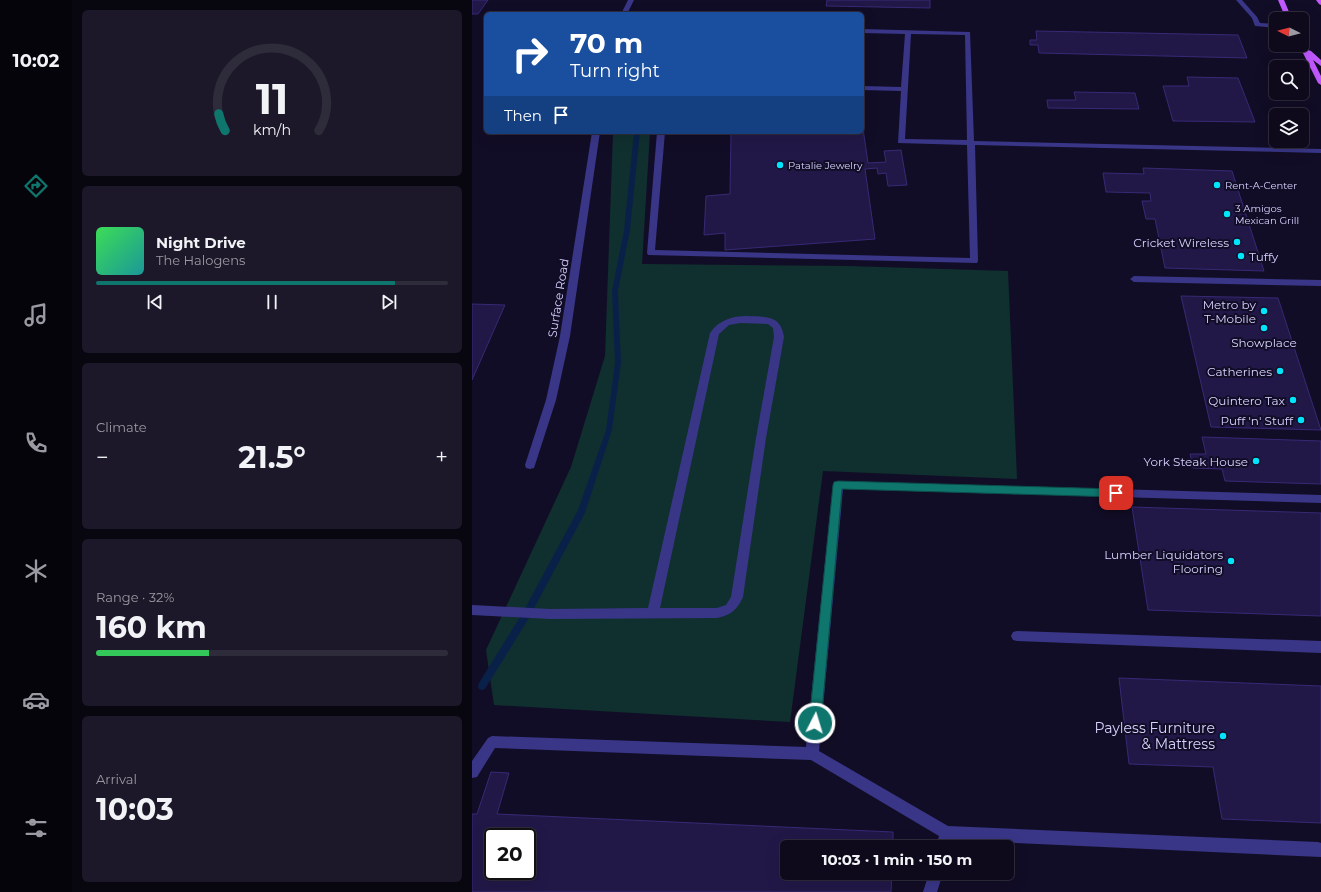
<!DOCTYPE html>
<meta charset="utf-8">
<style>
:root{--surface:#0e0a1c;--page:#1c1829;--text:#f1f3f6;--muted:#9b9aa3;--line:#2e2b3b;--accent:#0f766e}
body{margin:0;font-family:Montserrat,sans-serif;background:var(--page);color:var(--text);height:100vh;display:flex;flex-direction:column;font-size:15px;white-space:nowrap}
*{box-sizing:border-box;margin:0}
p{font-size:13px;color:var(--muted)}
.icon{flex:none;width:22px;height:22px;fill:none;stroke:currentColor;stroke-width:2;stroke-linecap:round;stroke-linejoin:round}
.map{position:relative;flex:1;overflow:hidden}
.panel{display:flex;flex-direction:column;gap:10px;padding:10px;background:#08060f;width:400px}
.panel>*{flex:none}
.hud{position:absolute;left:12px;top:12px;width:380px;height:122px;border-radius:6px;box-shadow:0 4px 16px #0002,0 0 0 1px var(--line);background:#1a4fa0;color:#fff;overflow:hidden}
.needle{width:26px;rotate:276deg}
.fabs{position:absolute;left:797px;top:12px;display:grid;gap:8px}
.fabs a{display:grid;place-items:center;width:40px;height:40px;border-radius:6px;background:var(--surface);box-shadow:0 4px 16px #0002,0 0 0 1px var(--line);font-size:20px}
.speed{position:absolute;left:12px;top:828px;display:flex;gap:8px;font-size:20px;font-weight:700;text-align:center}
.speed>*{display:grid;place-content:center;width:52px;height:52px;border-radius:50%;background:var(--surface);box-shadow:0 4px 16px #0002,0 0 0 1px var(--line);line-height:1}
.speed .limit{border:2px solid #111;border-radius:6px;background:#fff;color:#111}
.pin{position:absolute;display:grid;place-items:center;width:34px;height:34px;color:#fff;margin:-17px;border-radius:8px;box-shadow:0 2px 6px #0006}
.me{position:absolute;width:44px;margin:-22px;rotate:5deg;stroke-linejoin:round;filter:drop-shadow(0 0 3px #0008)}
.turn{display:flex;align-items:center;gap:14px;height:84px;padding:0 20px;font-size:18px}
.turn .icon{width:52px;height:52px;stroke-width:2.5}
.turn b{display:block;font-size:28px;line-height:34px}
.then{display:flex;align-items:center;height:38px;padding:0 20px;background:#0003;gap:8px;font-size:15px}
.big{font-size:30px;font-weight:700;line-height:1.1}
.panel .tile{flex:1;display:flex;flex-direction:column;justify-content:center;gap:6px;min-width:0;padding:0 14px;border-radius:6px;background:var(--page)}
.panel .dial{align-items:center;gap:0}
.dial svg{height:104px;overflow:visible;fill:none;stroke:var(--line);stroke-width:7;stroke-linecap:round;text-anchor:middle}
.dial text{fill:var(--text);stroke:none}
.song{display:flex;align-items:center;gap:12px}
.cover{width:48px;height:48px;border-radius:6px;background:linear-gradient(135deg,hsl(130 70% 55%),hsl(180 70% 35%))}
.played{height:4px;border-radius:2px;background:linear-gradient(90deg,var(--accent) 85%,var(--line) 85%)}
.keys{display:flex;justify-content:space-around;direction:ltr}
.heat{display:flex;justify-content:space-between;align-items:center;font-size:22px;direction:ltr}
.charge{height:6px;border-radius:3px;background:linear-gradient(90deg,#34c759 32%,var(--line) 0)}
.trip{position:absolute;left:308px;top:840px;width:234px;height:40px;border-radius:6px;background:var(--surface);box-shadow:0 4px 16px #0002,0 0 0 1px var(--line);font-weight:700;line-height:40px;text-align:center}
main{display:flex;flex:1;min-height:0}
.tabs{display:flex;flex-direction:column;width:72px;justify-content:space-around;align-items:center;background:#06040b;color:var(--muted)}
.tabs .icon{width:28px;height:28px}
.tabs .on{color:var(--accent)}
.tabs b{font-size:18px;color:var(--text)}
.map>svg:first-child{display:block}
</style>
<main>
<nav class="tabs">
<b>10:02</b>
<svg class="icon on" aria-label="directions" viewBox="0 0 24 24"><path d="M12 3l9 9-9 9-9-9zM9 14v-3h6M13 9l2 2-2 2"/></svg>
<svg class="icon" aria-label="music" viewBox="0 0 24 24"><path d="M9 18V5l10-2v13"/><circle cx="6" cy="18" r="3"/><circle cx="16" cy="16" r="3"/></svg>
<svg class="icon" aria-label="phone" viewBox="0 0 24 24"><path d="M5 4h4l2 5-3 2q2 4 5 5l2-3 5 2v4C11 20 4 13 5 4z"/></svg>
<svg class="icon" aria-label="climate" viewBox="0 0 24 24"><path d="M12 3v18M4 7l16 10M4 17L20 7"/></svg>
<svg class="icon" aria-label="car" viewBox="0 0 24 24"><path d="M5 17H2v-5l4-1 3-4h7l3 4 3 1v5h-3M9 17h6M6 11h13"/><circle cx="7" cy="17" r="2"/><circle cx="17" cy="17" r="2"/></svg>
<svg class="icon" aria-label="filters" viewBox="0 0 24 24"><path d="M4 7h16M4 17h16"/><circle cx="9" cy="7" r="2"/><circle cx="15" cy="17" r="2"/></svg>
</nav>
<section class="panel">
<div class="tile dial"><svg viewBox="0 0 100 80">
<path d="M14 69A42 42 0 1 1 86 69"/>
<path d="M14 69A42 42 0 0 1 9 56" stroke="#0f766e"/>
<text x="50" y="56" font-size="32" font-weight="700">11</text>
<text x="50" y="72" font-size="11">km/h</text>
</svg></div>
<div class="tile">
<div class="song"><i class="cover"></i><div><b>Night Drive</b><p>The Halogens</p></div></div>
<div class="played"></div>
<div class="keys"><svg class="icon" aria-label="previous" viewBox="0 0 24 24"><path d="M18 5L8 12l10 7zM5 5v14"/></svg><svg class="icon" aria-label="pause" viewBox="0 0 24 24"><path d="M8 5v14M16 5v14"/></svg><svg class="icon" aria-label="next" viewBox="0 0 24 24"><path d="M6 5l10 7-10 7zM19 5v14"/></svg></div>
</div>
<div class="tile"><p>Climate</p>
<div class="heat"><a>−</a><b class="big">21.5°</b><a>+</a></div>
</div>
<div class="tile"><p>Range · 32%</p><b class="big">160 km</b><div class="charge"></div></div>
<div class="tile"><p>Arrival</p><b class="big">10:03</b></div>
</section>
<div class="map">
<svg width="849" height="892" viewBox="0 0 849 892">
<rect width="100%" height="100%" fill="#120d26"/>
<path fill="#10302f" d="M141,132H178L170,264L376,266L536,271L545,479L351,471L318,722L22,705L14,650L99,467L133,356Z"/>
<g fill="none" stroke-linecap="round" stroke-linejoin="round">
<path fill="#092149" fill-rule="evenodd" d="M162,132H168L158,230L146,291L149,363L140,430L113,513L57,618L13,689L10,690L7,689L6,686L7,683L51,612L106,510L134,430L143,363L140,291L152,230Z"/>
</g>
<path fill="#221848" stroke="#382975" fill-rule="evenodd" d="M0,0H16L6,14H0Z
M355,0H458V8L354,6Z
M564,31L766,35L775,58L567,53L566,45H558V40H565Z
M715,77L766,78L783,122L701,121L691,86H717Z
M602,92L663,93L667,109L576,108L575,100H604Z
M390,122L396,163L414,162L412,151L429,150L435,185L416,186L414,173L406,174L405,168L393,169L403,239L253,250V233L232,235L234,196L258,194L259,132H390Z
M671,168L760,171L792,271L693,268L683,219H674L670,201H679L678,193L634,192L631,173L672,174Z
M709,296L806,298L849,430L739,427Z
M0,304L33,305L0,380Z
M730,437L849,441V484L753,481L750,469L721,468L718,454H734Z
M660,507L849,513V616L676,610Z
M647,678L849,686V823L750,819L741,767L657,764Z
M19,772L37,773L25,814L421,832V847H315V873H420L419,892H0V814H5ZM21,837H55V871H21Z"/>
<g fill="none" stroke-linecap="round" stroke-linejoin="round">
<path fill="#393688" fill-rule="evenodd" d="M156,0H162L155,14H149Z
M764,0H770L785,17L788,23L804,24V28L783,26L780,18Z
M390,29L498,32L502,141L849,149V153L503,145L506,261L505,263L176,255L175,253L185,132H193L183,250L498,258L495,145L426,143L429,91L390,90V86L429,87L433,34L390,33ZM439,34L493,35L495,140L433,139Z
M120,132H128L98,336L84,400L63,465L62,468L58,469L54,468L53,465L74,400L88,336Z
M662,276L849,280V286L662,282L658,279Z
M275,316C294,317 309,315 312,337L294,438L271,597C265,610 259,615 245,618L78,619L0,615V605L78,609L176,608L238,333C247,320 260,316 275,316ZM268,323L296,324L301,328L302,337L284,438L259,597L254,605L245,608H188L247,334L257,325Z
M366,481L849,495V503L371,489L347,751L476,826L846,842L849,843V857L480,840L478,847H464L467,836L339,760L23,748L5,777L0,778V761L16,738L20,736L334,747L361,485L362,482Z
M545,631L849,641V653L545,641L541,640L539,636L541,632Z
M457,873H471L465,892H451Z"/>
<path fill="#c159ff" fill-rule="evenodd" d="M806,0H812L820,19H814Z
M844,0H849V5L847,4Z
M830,42L832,43L836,50L839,51L849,60V66L841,60L849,76V85L846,83L827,45H830Z"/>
</g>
<path fill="#0f766e" stroke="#0a4d48" d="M366,481L644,489L648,490L649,493L648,496L644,497L370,489L349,723L347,727L343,728L339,727L337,723L361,485L362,482Z"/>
<g fill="#00e4fd" stroke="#120d26" stroke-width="1.5">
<circle cx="308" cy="165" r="4"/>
<circle cx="745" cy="185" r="4"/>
<circle cx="755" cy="214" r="4"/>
<circle cx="765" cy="242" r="4"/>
<circle cx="769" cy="256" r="4"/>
<circle cx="792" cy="311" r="4"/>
<circle cx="792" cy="328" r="4"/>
<circle cx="808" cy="371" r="4"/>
<circle cx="821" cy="400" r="4"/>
<circle cx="829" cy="420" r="4"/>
<circle cx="784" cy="461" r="4"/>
<circle cx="759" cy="561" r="4"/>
<circle cx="751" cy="736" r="4"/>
</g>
<g text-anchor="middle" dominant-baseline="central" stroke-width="4" stroke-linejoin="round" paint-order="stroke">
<g font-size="10" fill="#d7d2ff" stroke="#120d26" text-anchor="start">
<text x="316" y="165">Patalie Jewelry</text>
<text x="753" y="185">Rent-A-Center</text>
<text x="763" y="208">3 Amigos<tspan x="763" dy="12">Mexican Grill</tspan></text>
</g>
<g font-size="12" fill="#d7d2ff" stroke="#120d26" text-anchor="end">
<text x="757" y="242">Cricket Wireless</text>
<text x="777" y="256" text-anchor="start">Tuffy</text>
<text x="784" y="304">Metro by<tspan x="784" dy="14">T-Mobile</tspan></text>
<text x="792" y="342" text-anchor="middle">Showplace</text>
<text x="800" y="371">Catherines</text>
<text x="813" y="400">Quintero Tax</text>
<text x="821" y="420">Puff 'n' Stuff</text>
<text x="776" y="461">York Steak House</text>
<text x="751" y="554">Lumber Liquidators<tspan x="751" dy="14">Flooring</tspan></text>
</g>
<g font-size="12" fill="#d7d2ff" stroke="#120d26">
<text transform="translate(86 298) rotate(-81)">Surface Road</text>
</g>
<g font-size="14" fill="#d7d2ff" stroke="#120d26" text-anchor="end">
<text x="743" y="728">Payless Furniture<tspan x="743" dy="16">&amp; Mattress</tspan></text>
</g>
</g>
</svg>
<div class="fabs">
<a><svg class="needle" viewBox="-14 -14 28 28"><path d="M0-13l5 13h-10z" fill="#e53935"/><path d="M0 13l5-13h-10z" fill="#9b9aa3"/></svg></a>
<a><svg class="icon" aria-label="search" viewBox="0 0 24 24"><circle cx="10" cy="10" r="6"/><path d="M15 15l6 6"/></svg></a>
<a><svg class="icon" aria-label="layers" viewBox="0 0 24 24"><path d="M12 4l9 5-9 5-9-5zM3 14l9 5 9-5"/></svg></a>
</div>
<div class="speed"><div class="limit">20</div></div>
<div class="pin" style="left:644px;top:493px;background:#d93025"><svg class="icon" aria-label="arrive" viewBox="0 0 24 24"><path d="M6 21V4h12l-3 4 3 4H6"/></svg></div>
<svg class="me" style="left:343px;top:723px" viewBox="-20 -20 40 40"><circle r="17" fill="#0f766e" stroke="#fff" stroke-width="3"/><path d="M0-11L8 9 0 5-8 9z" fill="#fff"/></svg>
<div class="trip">10:03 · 1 min · 150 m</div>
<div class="hud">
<div class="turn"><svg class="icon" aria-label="right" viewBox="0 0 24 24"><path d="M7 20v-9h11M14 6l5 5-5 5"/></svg><div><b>70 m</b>Turn right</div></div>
<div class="then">Then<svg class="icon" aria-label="arrive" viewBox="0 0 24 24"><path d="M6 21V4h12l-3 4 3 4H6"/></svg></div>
</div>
</div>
</main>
